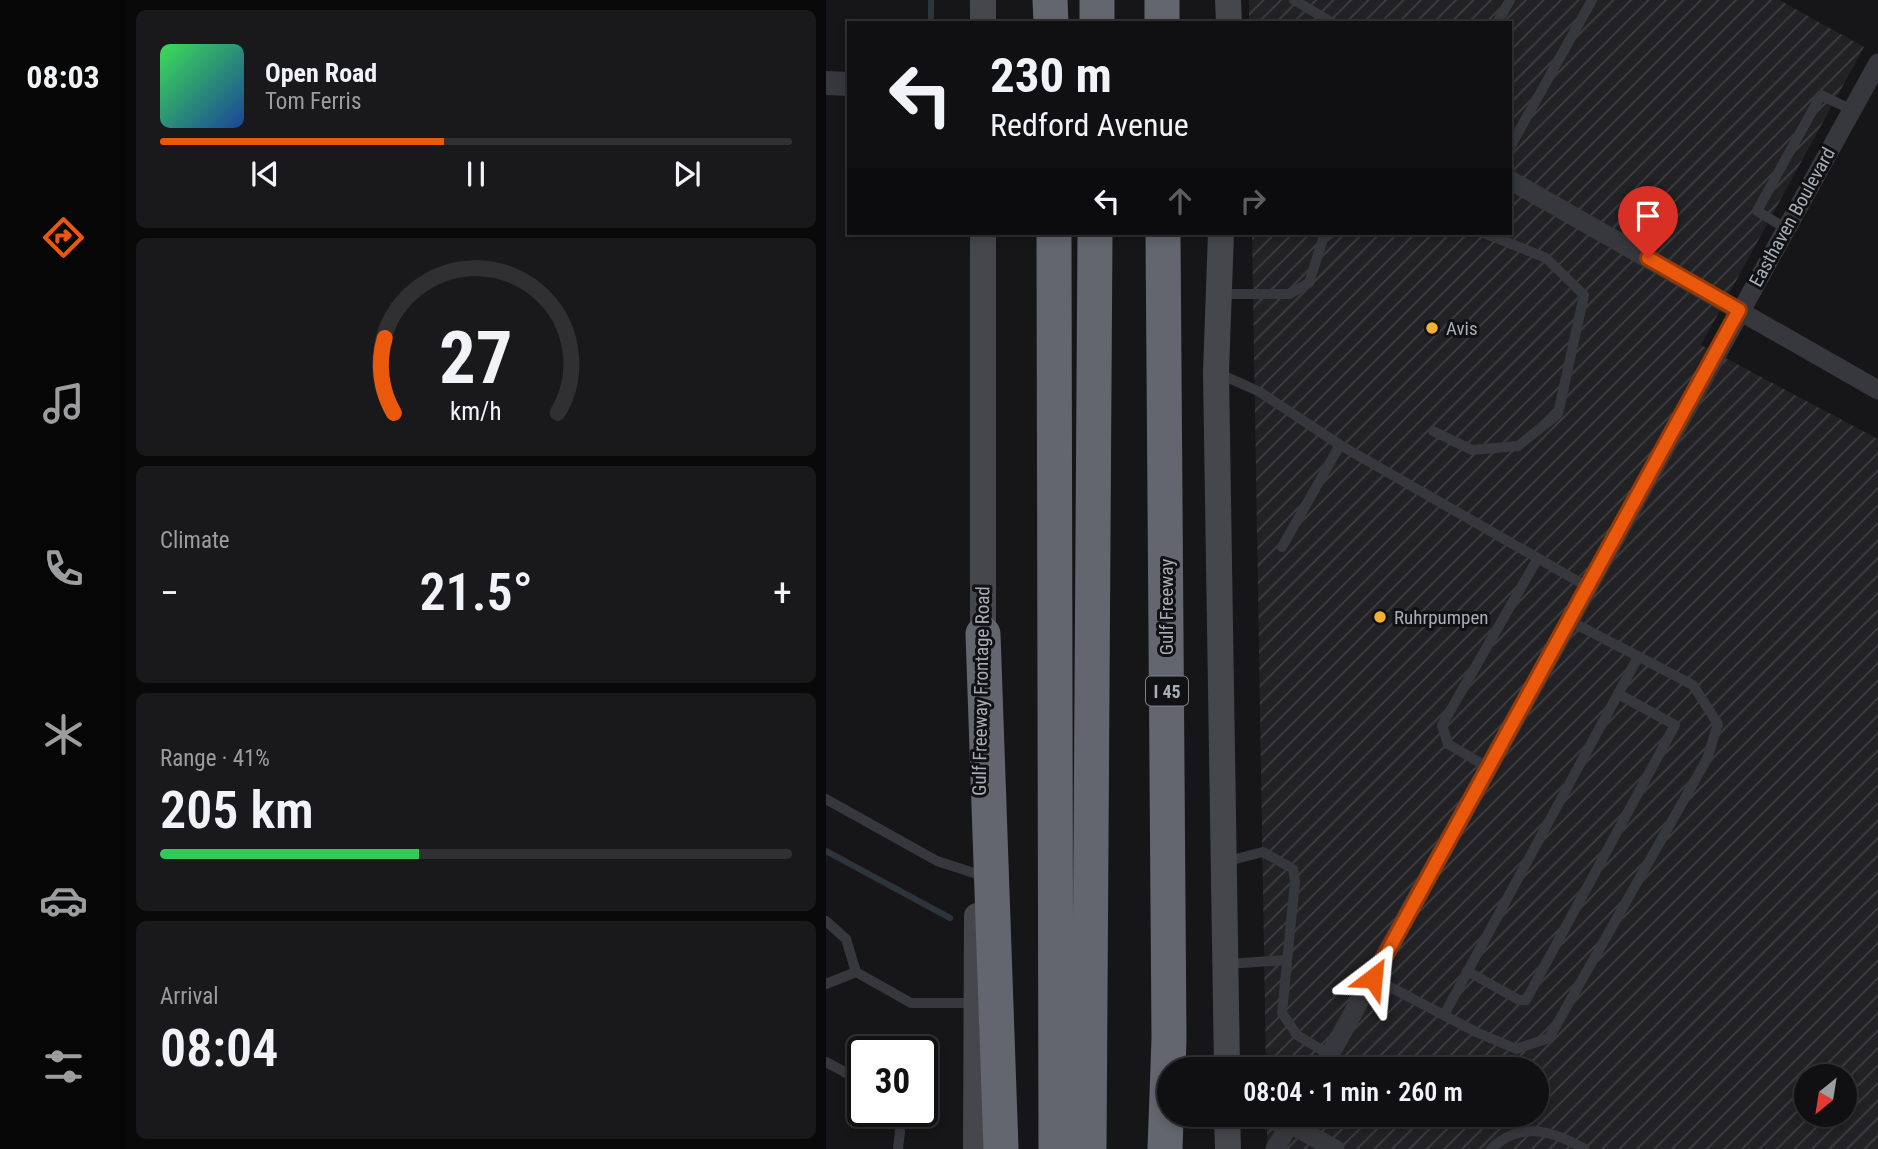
<!DOCTYPE html>
<meta charset="utf-8">
<style>
:root{--surface:#101012;--page:#19191b;--text:#f1f3f6;--muted:#9c9d9f;--line:#303032;--accent:#ea580c}
body{margin:0;font-family:"Roboto Condensed",sans-serif;background:var(--page);color:var(--text);height:100vh;display:flex;flex-direction:column;font-size:26px;white-space:nowrap}
*{box-sizing:border-box;margin:0}
p{font-size:23px;color:var(--muted)}
.icon{flex:none;width:38px;height:38px;fill:none;stroke:currentColor;stroke-width:2;stroke-linecap:round;stroke-linejoin:round}
.map{position:relative;flex:1;overflow:hidden}
.side{display:flex;flex-direction:column;gap:10px;padding:10px;background:#09090a;width:700px}
.side>*{flex:none}
.banner{position:absolute;left:21px;top:21px;width:665px;height:214px;border-radius:0px;box-shadow:0 4px 10px #0003,0 0 0 2px var(--line);background:#101012;color:var(--text);overflow:hidden}
.needle{width:46px;rotate:210deg}
.controls{position:absolute;left:968px;top:1064px;display:grid;gap:14px}
.controls a{display:grid;place-items:center;width:63px;height:63px;border-radius:50%;background:var(--surface);box-shadow:0 4px 10px #0003,0 0 0 2px var(--line);font-size:35px}
.speed{position:absolute;left:21px;top:1036px;display:flex;gap:14px;font-size:35px;font-weight:700;text-align:center}
.speed>*{display:grid;place-content:center;width:91px;height:91px;border-radius:50%;background:var(--surface);box-shadow:0 4px 10px #0003,0 0 0 2px var(--line);line-height:1}
.speed .limit{border:4px solid #111;border-radius:10px;background:#fff;color:#111}
.pin{position:absolute;display:grid;place-items:center;width:60px;height:60px;color:#fff;margin:-72px -30px;border-radius:50% 50% 50% 0;rotate:-45deg;box-shadow:0 0 7px #0007}
.pin .icon{rotate:45deg}
.me{position:absolute;width:77px;margin:-38px;rotate:29deg;stroke-linejoin:round;filter:drop-shadow(0 0 5px #0008)}
.turn{display:flex;align-items:center;gap:24px;height:147px;padding:0 28px;font-size:32px}
.turn .icon{width:91px;height:91px;stroke-width:2.5}
.turn b{display:block;font-size:49px;line-height:60px}
.lanes{display:flex;align-items:center;height:66px;padding:0 28px;background:#0003;justify-content:center;gap:35px;direction:ltr}
.lanes .off{opacity:.35}
.big{font-size:52px;font-weight:600;line-height:1.1}
.side .widget{flex:1;display:flex;flex-direction:column;justify-content:center;gap:10px;min-width:0;padding:0 24px;border-radius:10px;background:var(--page)}
.side .dial{align-items:center;gap:0}
.dial svg{height:182px;overflow:visible;fill:none;stroke:var(--line);stroke-width:7;stroke-linecap:round;text-anchor:middle}
.dial text{fill:var(--text);stroke:none}
.song{display:flex;align-items:center;gap:21px}
.cover{width:84px;height:84px;border-radius:10px;background:linear-gradient(135deg,hsl(130 70% 55%),hsl(220 70% 35%))}
.played{height:7px;border-radius:4px;background:linear-gradient(90deg,var(--accent) 45%,var(--line) 45%)}
.keys{display:flex;justify-content:space-around;direction:ltr}
.heat{display:flex;justify-content:space-between;align-items:center;font-size:38px;direction:ltr}
.charge{height:10px;border-radius:5px;background:linear-gradient(90deg,#34c759 41%,var(--line) 0)}
.trip{position:absolute;left:331px;top:1057px;width:392px;height:70px;border-radius:35px;background:var(--surface);box-shadow:0 4px 10px #0003,0 0 0 2px var(--line);font-weight:600;line-height:70px;text-align:center}
main{display:flex;flex:1;min-height:0}
.menu{display:flex;flex-direction:column;width:126px;justify-content:space-around;align-items:center;background:#060607;color:var(--muted)}
.menu .icon{width:49px;height:49px}
.menu .on{color:var(--accent)}
.menu b{font-size:32px;color:var(--text)}
.map>svg:first-child{display:block}
</style>
<main>
<nav class="menu">
<b>08:03</b>
<svg class="icon on" aria-label="directions" viewBox="0 0 24 24"><path d="M12 3l9 9-9 9-9-9zM9 14v-3h6M13 9l2 2-2 2"/></svg>
<svg class="icon" aria-label="music" viewBox="0 0 24 24"><path d="M9 18V5l10-2v13"/><circle cx="6" cy="18" r="3"/><circle cx="16" cy="16" r="3"/></svg>
<svg class="icon" aria-label="phone" viewBox="0 0 24 24"><path d="M5 4h4l2 5-3 2q2 4 5 5l2-3 5 2v4C11 20 4 13 5 4z"/></svg>
<svg class="icon" aria-label="climate" viewBox="0 0 24 24"><path d="M12 3v18M4 7l16 10M4 17L20 7"/></svg>
<svg class="icon" aria-label="car" viewBox="0 0 24 24"><path d="M5 17H2v-5l4-1 3-4h7l3 4 3 1v5h-3M9 17h6M6 11h13"/><circle cx="7" cy="17" r="2"/><circle cx="17" cy="17" r="2"/></svg>
<svg class="icon" aria-label="filters" viewBox="0 0 24 24"><path d="M4 7h16M4 17h16"/><circle cx="9" cy="7" r="2"/><circle cx="15" cy="17" r="2"/></svg>
</nav>
<section class="side">
<div class="widget">
<div class="song"><i class="cover"></i><div><b>Open Road</b><p>Tom Ferris</p></div></div>
<div class="played"></div>
<div class="keys"><svg class="icon" aria-label="previous" viewBox="0 0 24 24"><path d="M18 5L8 12l10 7zM5 5v14"/></svg><svg class="icon" aria-label="pause" viewBox="0 0 24 24"><path d="M8 5v14M16 5v14"/></svg><svg class="icon" aria-label="next" viewBox="0 0 24 24"><path d="M6 5l10 7-10 7zM19 5v14"/></svg></div>
</div>
<div class="widget dial"><svg viewBox="0 0 100 80">
<path d="M14 69A42 42 0 1 1 86 69"/>
<path d="M14 69A42 42 0 0 1 10 36" stroke="#ea580c"/>
<text x="50" y="56" font-size="32" font-weight="700">27</text>
<text x="50" y="72" font-size="11">km/h</text>
</svg></div>
<div class="widget"><p>Climate</p>
<div class="heat"><a>−</a><b class="big">21.5°</b><a>+</a></div>
</div>
<div class="widget"><p>Range · 41%</p><b class="big">205 km</b><div class="charge"></div></div>
<div class="widget"><p>Arrival</p><b class="big">08:04</b></div>
</section>
<div class="map">
<svg width="1052" height="1149" viewBox="0 0 1052 1149">
<defs>
<pattern id="industrial-furrows" width="10" height="10" patternUnits="userSpaceOnUse" patternTransform="scale(1.75)"><rect width="10" height="10" fill="#222225"/><path d="M-1 1l2-2M0 10L10 0M9 11l2-2" fill="none" stroke="#3f3f43"/></pattern>
</defs>
<rect width="100%" height="100%" fill="#161618"/>
<path fill="url(#industrial-furrows)" fill-rule="evenodd" d="M423,0H953L1038,47L875,345L1052,439V1149H441V1115H710V1069H440L426,233H684V23H423ZM980,1076H1018V1115H980Z"/>
<g fill="none" stroke-linecap="round" stroke-linejoin="round">
<path stroke="#2c353c" stroke-width="6" d="M105,0V23
M0,851L124,918"/>
<path stroke="#37383d" stroke-width="10" d="M468,0L507,23
M671,23L684,0
M684,147L766,0
M959,228L931,211L995,95L1026,110
M394,294H463L483,283L497,239L505,233
M394,374L434,392L514,445L762,587
M607,431L646,450L692,446L732,414L758,295L720,258L658,233
M456,547L514,445
M663,768L622,744L616,725L712,558
M0,799L111,861L151,874
M398,862L437,852L467,869L469,881L456,1013L471,1035L504,1055
M0,921L20,939L30,972L85,1003H150
M400,964L461,960
M641,971L693,1000H700L849,725L792,694
M547,978L650,1032L690,1049L723,1038L881,759L892,724L867,685L744,621
M0,984L30,972
M618,1015L812,657
M0,1062L37,1082
M71,1111L74,1132L72,1149
M665,1149C695,1120 727,1131 759,1149"/>
<path stroke="#37383d" stroke-width="19" d="M684,180L1052,390
M496,1069L1052,63
M413,1115L464,1124L509,1149
M449,1149L469,1115"/>
<path stroke="#37383d" stroke-width="24" d="M0,83L23,84"/>
<path stroke="#45474d" stroke-width="26" d="M157,0V23
M402,0L403,23
M395,233L390,372L401,1069
M157,650V233
M401,1115L402,1149
M150,1149L151,916"/>
<path stroke="#63666e" stroke-width="35" d="M224,0L225,23
M336,0V23
M271,23V0
M228,233L230,1149
M337,233L343,1039L339,1149
M157,634L175,1149
M263,1149L269,233"/>
</g>
<g fill="none" stroke-linecap="round" stroke-linejoin="round">
<g stroke="#983908" stroke-width="18">
<path id="route" d="M547,978L913,310L822,258"/>
</g>
<use href="#route" stroke="#ea580c" stroke-width="12"/>
</g>
<g fill="#f2b134" stroke="#111113" stroke-width="2.5">
<circle cx="606" cy="328" r="7"/>
<circle cx="554" cy="617" r="7"/>
</g>
<g text-anchor="middle" dominant-baseline="central" stroke-width="6" stroke-linejoin="round" paint-order="stroke">
<rect fill="#111113" stroke="#7b7e86" stroke-width="2" x="320" y="676.5" width="42" height="29" rx="5"/>
<g font-size="18" font-weight="bold" fill="#a8adb8">
<text x="341" y="691">I 45</text>
</g>
<g font-size="19" fill="#a8adb8" stroke="#111113">
<text transform="translate(966 217) rotate(-61)">Easthaven Boulevard</text>
<text transform="translate(340 607) rotate(-90)">Gulf Freeway</text>
<text transform="translate(155 691) rotate(-89)">Gulf Freeway Frontage Road</text>
</g>
<g font-size="19" fill="#a8adb8" stroke="#111113" text-anchor="start">
<text x="620" y="328">Avis</text>
<text x="568" y="617">Ruhrpumpen</text>
</g>
</g>
</svg>
<div class="controls">
<a><svg class="needle" viewBox="-14 -14 28 28"><path d="M0-13l5 13h-10z" fill="#e53935"/><path d="M0 13l5-13h-10z" fill="#9c9d9f"/></svg></a>
</div>
<div class="speed"><div class="limit">30</div></div>
<div class="pin" style="left:822px;top:258px;background:#d93025"><svg class="icon" aria-label="arrive" viewBox="0 0 24 24"><path d="M6 21V4h12l-3 4 3 4H6"/></svg></div>
<svg class="me" style="left:547px;top:978px" viewBox="-20 -20 40 40"><path d="M0-17L14 15 0 8-14 15z" fill="#ea580c" stroke="#fff" stroke-width="4"/></svg>
<div class="trip">08:04 · 1 min · 260 m</div>
<div class="banner">
<div class="turn"><svg class="icon" aria-label="left" viewBox="0 0 24 24"><path d="M17 20v-9H6M10 6l-5 5 5 5"/></svg><div><b>230 m</b>Redford Avenue</div></div>
<div class="lanes"><svg class="icon" aria-label="left" viewBox="0 0 24 24"><path d="M17 20v-9H6M10 6l-5 5 5 5"/></svg><svg class="icon off" aria-label="ahead" viewBox="0 0 24 24"><path d="M12 20V5M6 11l6-6 6 6"/></svg><svg class="icon off" aria-label="right" viewBox="0 0 24 24"><path d="M7 20v-9h11M14 6l5 5-5 5"/></svg></div>
</div>
</div>
</main>
